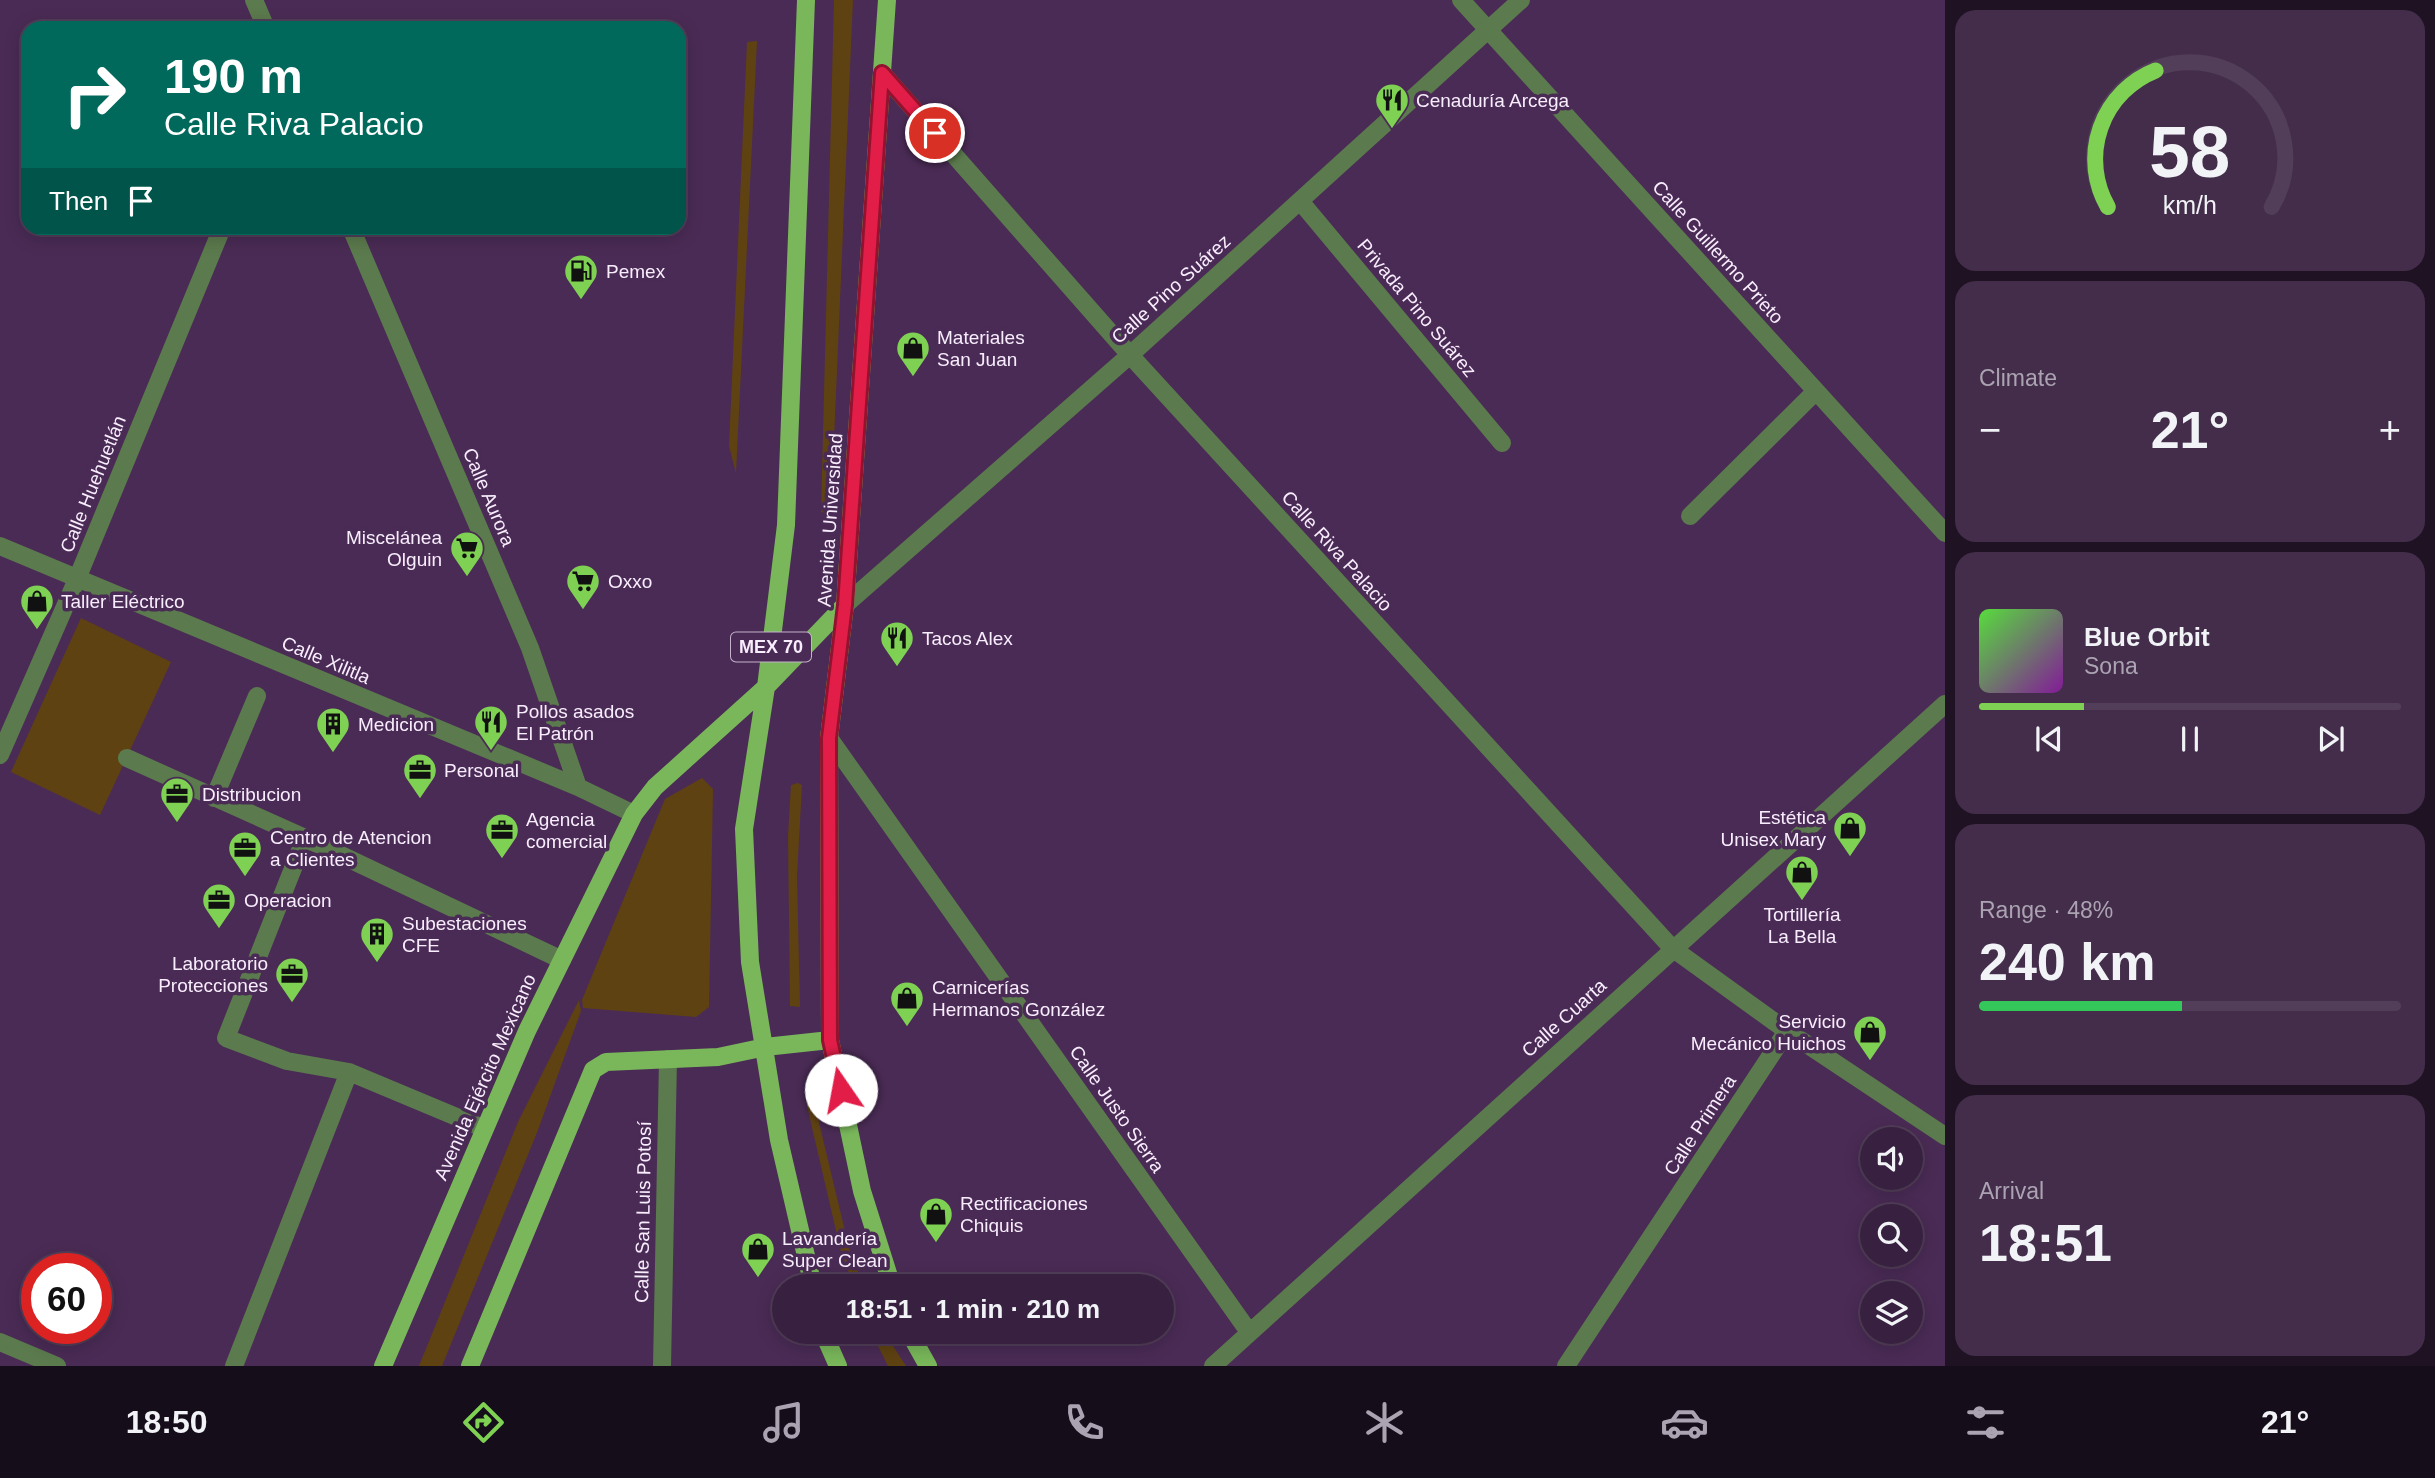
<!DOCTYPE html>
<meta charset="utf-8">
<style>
:root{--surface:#382040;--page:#432d4b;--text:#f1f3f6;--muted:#aba3b1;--line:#523e59;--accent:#7ed153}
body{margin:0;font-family:Helvetica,sans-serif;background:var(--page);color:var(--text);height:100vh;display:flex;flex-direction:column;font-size:26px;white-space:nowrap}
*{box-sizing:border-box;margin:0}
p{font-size:23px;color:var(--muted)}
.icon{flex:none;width:38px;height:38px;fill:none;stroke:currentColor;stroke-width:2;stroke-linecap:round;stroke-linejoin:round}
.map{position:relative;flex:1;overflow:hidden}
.side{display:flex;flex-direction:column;gap:10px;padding:10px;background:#1f1223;width:490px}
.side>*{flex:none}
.banner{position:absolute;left:21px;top:21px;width:665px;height:214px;border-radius:21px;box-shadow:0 4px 18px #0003,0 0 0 2px var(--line);background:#00695c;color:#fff;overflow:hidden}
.controls{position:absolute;left:1860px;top:1127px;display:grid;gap:14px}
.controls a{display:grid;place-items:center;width:63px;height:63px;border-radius:50%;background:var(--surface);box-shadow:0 4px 18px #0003,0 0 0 2px var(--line);font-size:35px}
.speed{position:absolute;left:21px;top:1253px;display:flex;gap:14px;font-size:35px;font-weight:700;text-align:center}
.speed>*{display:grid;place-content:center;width:91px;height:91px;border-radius:50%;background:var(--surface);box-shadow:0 4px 18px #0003,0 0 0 2px var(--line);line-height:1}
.speed .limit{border:10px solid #d22;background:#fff;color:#111}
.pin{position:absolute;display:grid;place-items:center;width:60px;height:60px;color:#fff;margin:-30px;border:4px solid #fff;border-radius:50%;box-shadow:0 2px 7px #0007}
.me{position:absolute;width:77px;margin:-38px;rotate:348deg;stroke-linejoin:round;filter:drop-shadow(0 0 5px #0008)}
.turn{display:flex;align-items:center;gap:24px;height:147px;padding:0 28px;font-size:32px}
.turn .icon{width:91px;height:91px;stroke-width:2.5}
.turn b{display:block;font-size:49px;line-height:60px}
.then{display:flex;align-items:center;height:66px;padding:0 28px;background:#0003;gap:14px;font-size:26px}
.big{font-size:52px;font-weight:700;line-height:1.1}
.side .tile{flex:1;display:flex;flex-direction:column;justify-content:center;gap:10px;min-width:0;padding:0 24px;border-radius:21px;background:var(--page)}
.side .dial{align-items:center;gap:0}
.dial svg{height:182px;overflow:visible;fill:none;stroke:var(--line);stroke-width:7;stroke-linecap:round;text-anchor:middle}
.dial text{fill:var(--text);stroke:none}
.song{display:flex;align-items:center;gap:21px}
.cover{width:84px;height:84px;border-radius:10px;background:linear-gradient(135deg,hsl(110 70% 55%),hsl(290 70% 35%))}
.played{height:7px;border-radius:4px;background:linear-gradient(90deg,var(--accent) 25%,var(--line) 25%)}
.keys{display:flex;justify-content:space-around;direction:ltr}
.heat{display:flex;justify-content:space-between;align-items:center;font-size:38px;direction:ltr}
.charge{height:10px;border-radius:5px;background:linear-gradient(90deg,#34c759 48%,var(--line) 0)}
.trip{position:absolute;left:772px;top:1274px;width:402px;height:70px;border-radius:35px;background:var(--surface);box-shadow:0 4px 18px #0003,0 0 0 2px var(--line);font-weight:700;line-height:70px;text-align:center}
.tab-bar{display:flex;height:112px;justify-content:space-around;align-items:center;background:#160d1a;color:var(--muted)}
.tab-bar .icon{width:49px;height:49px}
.tab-bar .active{color:var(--accent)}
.tab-bar b{font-size:32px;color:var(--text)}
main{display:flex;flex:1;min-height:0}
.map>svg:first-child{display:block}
</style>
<main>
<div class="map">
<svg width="1945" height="1366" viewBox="0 0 1945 1366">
<rect width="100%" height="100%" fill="#4a2b55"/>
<path fill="#5f4212" d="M834,0H853L831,509L827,514L821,512Z
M757,41L736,473L729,446L747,42Z
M81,618L171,662L100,815L11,772Z
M702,778L713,789L709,1007L696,1017L583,1008L582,1000L665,799Z
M798,783L802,785L797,876L800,1007L790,1006L788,836L791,785Z
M579,1000L581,1011L538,1130L442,1366H419L518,1122Z
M810,1085L850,1252L864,1286H854L841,1252L807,1106Z
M871,1332H884L906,1366H888Z"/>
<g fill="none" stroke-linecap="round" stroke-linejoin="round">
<path stroke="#5b7a4d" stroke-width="18" d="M254,0L266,28
M1461,0L1945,533
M882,73L1130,355L1672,948L1787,1031L1945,1136
M1300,201L1502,443
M351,228L530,648L578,787
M1690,516L1816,391
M0,546L578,787L634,814
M845,605L1130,355L1521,0
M829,738L1249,1332
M0,755L77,579L222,228
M127,758L305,838L226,1038L287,1061L349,1072
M214,798L257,696
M305,838L562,960
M0,1342L57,1366
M234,1366L349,1072L483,1128
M662,1366L668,1059
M1213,1366L1945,704
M1566,1366L1787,1031"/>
<path stroke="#79b75a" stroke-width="18" d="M806,0L786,525L766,687L744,829L750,962L779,1140L813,1286
M887,0L845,605L829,738L830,1040L862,1191L892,1286
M823,1332L838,1366
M909,1332L928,1366
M383,1366L527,1031L634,814L655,787L766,687L845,605
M470,1366L593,1070L606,1062L718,1057L765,1047L830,1040"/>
</g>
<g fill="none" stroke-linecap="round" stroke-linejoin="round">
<g stroke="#92132f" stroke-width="18">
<path id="route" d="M841,1090L830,1040L829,738L845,605L882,73L935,133"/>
</g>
<use href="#route" stroke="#e11d48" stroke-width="12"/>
</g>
<defs>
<g id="restaurant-pin" transform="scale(1.75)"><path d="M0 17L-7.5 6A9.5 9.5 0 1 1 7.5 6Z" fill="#7ed153" stroke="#4a2b55"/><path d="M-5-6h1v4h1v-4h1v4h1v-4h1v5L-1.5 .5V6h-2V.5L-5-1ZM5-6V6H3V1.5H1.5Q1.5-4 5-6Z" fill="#111"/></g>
<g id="fuel-pin" transform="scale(1.75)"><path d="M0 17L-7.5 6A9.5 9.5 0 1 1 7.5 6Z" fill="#7ed153" stroke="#4a2b55"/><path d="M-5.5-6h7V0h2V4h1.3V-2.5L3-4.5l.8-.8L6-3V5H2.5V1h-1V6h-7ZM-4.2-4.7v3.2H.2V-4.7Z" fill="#111"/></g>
<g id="shop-pin" transform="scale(1.75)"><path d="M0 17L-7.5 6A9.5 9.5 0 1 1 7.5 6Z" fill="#7ed153" stroke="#4a2b55"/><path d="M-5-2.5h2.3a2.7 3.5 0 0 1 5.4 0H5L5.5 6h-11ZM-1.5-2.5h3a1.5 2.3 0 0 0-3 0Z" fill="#111"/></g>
<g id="supermarket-pin" transform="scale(1.75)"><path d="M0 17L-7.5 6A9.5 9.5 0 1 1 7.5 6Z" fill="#7ed153" stroke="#4a2b55"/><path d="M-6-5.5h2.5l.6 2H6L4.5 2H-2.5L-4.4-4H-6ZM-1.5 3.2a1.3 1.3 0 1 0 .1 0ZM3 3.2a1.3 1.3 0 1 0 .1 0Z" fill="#111"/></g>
<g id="building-pin" transform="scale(1.75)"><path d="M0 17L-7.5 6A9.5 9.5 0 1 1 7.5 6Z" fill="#7ed153" stroke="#4a2b55"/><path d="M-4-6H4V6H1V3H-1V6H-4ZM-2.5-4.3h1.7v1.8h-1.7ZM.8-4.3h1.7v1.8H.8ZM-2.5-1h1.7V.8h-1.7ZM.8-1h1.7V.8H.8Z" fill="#111"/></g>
<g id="office-pin" transform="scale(1.75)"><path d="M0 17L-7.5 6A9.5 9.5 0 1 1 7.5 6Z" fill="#7ed153" stroke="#4a2b55"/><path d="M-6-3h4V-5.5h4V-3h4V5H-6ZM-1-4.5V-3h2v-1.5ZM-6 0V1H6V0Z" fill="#111"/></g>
</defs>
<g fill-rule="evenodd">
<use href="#restaurant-pin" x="1392" y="100"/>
<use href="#fuel-pin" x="581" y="271"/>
<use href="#shop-pin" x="913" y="348"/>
<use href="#supermarket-pin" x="467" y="548"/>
<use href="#supermarket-pin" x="583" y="581"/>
<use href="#shop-pin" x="37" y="601"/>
<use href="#restaurant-pin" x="897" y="638"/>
<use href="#restaurant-pin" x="491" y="722"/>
<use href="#building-pin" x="333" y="724"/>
<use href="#office-pin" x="420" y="770"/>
<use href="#office-pin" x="177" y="794"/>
<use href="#shop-pin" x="1850" y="828"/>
<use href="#office-pin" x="502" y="830"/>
<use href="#office-pin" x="245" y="848"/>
<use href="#shop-pin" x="1802" y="872"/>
<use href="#office-pin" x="219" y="900"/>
<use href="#building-pin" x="377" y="934"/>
<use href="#office-pin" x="292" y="974"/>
<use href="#shop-pin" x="907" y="998"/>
<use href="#shop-pin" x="1870" y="1032"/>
<use href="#shop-pin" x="936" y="1214"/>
<use href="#shop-pin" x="758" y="1249"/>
</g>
<g text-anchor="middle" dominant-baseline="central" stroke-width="7" stroke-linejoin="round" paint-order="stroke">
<rect fill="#4a2b55" stroke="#c4b3cb" stroke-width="2" x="731" y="632.5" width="80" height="29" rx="5"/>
<g font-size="18" font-weight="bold" fill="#f8edfd">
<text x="771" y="647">MEX 70</text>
</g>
<g font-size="19" fill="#f8edfd" stroke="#4a2b55" text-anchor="start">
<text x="1416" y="100">Cenaduría Arcega</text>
<text x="606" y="271">Pemex</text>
<text x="937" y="337">Materiales<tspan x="937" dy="22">San Juan</tspan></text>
<text x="442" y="537" text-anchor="end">Miscelánea<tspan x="442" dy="22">Olguin</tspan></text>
<text x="608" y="581">Oxxo</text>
<text x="61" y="601">Taller Eléctrico</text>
<text x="922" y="638">Tacos Alex</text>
<text x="516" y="711">Pollos asados<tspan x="516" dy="22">El Patrón</tspan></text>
<text x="358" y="724">Medicion</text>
<text x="444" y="770">Personal</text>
<text x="202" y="794">Distribucion</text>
<text x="1826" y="817" text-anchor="end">Estética<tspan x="1826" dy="22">Unisex Mary</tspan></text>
<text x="526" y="819">Agencia<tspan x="526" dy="22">comercial</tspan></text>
<text x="270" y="837">Centro de Atencion<tspan x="270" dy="22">a Clientes</tspan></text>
<text x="244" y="900">Operacion</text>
<text x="1802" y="914" text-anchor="middle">Tortillería<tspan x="1802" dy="22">La Bella</tspan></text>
<text x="402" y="923">Subestaciones<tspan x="402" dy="22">CFE</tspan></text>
<text x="268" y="963" text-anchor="end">Laboratorio<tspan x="268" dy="22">Protecciones</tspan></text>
<text x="932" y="987">Carnicerías<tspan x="932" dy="22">Hermanos González</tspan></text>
<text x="1846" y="1021" text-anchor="end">Servicio<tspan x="1846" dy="22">Mecánico Huichos</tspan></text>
<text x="960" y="1203">Rectificaciones<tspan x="960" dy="22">Chiquis</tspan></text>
<text x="782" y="1238">Lavandería<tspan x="782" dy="22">Super Clean</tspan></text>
</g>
<g font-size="19" fill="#f8edfd" stroke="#4a2b55">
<text transform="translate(1718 252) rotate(48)">Calle Guillermo Prieto</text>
<text transform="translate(1171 289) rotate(-42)">Calle Pino Suárez</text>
<text transform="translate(1417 308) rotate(50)">Privada Pino Suárez</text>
<text transform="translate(93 484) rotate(-68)">Calle Huehuetlán</text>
<text transform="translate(489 497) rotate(67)">Calle Aurora</text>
<text transform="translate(830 520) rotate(-86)">Avenida Universidad</text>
<text transform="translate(1337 551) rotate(48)">Calle Riva Palacio</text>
<text transform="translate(326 660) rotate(23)">Calle Xilitla</text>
<text transform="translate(1564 1018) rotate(-42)">Calle Cuarta</text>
<text transform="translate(485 1077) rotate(-66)">Avenida Ejército Mexicano</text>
<text transform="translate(1117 1109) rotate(55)">Calle Justo Sierra</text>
<text transform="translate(1700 1125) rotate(-57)">Calle Primera</text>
<text transform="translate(643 1212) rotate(-89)">Calle San Luis Potosí</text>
</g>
</g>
</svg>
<div class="controls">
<a><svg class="icon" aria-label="sound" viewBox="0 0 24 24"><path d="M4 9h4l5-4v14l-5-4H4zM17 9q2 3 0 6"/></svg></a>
<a><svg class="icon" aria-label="search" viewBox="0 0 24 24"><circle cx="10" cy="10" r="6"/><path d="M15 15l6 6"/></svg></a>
<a><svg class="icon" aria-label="layers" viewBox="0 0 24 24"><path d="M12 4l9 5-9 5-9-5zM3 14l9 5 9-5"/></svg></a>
</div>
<div class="speed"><div class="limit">60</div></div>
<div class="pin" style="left:935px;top:133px;background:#d93025"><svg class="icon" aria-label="arrive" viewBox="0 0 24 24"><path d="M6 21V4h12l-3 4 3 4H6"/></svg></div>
<svg class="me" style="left:841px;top:1090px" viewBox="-20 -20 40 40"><circle r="19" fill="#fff"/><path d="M0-13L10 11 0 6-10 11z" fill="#e11d48"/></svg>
<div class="trip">18:51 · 1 min · 210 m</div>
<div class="banner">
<div class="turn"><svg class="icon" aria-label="right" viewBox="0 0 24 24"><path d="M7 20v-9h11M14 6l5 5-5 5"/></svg><div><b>190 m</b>Calle Riva Palacio</div></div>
<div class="then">Then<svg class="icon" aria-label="arrive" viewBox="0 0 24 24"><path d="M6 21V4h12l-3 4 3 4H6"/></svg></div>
</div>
</div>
<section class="side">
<div class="tile dial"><svg viewBox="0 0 100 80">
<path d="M14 69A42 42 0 1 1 86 69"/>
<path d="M14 69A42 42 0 0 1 35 9" stroke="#7ed153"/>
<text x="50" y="56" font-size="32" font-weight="700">58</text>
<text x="50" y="72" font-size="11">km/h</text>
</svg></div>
<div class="tile"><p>Climate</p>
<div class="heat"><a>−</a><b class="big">21°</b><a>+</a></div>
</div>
<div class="tile">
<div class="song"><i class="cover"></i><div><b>Blue Orbit</b><p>Sona</p></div></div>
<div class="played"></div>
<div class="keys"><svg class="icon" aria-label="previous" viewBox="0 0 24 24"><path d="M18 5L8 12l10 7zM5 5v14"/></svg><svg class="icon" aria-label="pause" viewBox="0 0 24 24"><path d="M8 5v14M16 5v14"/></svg><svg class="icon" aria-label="next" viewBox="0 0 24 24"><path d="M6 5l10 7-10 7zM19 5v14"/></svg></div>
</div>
<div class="tile"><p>Range · 48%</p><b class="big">240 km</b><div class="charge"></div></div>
<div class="tile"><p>Arrival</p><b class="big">18:51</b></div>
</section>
</main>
<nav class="tab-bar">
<b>18:50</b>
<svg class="icon active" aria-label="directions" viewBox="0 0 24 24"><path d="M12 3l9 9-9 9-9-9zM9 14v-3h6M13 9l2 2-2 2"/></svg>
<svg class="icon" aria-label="music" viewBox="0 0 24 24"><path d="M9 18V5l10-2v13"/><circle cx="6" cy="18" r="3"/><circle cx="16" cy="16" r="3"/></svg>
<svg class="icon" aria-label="phone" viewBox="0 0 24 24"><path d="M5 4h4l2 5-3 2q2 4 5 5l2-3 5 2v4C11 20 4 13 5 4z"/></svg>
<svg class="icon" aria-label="climate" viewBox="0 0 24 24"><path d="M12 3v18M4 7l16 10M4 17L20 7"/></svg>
<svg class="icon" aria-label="car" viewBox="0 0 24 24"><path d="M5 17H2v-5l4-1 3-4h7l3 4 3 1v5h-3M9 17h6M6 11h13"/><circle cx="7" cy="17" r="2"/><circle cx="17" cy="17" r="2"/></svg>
<svg class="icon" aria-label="filters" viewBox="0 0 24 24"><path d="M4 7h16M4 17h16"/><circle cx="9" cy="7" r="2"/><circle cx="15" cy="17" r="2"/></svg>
<b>21°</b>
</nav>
